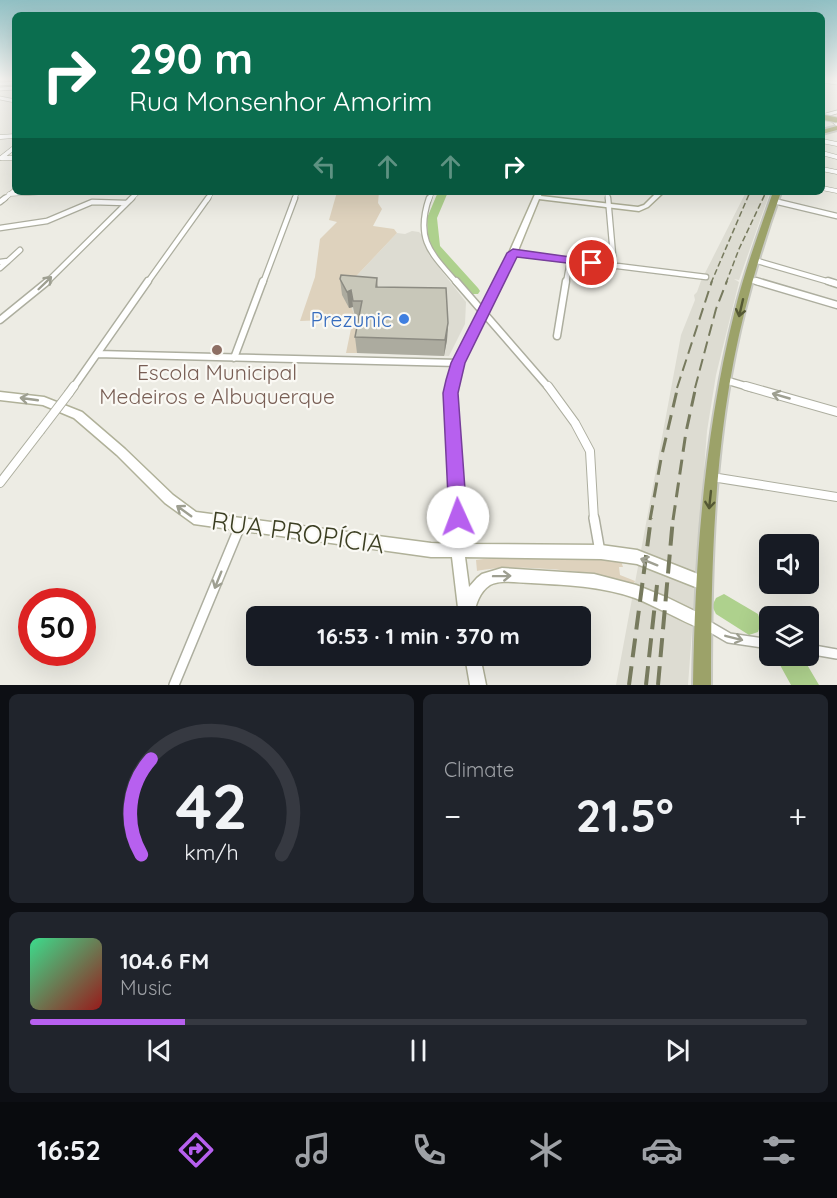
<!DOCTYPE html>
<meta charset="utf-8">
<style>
:root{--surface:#171b24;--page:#20242c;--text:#f1f3f6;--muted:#9ea1a6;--line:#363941;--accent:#b760ef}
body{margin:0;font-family:Quicksand,sans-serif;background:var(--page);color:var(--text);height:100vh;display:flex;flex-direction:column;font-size:22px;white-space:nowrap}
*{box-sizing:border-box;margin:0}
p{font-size:20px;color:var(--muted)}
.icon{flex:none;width:33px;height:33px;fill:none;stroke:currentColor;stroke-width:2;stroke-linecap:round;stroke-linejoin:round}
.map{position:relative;height:685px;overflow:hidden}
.side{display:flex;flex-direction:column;gap:9px;padding:9px;background:#0d0f14;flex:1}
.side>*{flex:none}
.hud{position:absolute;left:12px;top:12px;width:813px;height:183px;border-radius:9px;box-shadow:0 6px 24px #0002;background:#0b6e4f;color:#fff;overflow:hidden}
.tools{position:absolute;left:759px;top:534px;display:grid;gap:12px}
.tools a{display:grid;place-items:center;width:60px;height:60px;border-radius:9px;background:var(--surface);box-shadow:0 6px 24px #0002;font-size:30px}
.speed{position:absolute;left:18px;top:588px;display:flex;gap:12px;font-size:30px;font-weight:700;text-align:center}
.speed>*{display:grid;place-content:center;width:78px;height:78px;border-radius:50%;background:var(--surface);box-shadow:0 6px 24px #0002;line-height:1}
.speed .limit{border:9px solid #d22;background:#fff;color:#111}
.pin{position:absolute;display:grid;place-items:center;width:51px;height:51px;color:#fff;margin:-26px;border:3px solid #fff;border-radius:50%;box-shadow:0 2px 6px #0007}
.me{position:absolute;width:66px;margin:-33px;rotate:358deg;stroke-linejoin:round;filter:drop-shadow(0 0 4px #0008)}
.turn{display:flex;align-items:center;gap:21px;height:126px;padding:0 18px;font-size:27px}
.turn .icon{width:78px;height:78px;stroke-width:2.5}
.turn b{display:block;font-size:42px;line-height:51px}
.lanes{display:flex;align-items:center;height:57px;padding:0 18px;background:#0003;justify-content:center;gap:30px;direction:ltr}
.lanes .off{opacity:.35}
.big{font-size:45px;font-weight:700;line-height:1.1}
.side .widget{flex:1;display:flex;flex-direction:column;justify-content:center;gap:9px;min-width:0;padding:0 21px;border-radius:9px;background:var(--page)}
.side .dial{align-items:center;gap:0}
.dial svg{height:156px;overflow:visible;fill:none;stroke:var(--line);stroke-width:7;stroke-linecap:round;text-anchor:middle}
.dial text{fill:var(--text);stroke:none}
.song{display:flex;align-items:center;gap:18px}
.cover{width:72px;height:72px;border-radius:9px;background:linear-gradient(135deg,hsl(150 70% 55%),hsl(0 70% 35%))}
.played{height:6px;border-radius:3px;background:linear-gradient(90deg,var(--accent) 20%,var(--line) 20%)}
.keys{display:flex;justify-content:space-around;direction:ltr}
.heat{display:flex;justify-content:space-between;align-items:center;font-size:33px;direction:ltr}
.side .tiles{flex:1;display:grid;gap:9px;grid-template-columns:1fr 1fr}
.widget:last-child{grid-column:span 2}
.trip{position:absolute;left:246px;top:606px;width:345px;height:60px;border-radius:9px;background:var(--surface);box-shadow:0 6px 24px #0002;font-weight:700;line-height:60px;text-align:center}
.tab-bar{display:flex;height:96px;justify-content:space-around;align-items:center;background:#090b0e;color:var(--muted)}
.tab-bar .icon{width:42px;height:42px}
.tab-bar .active{color:var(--accent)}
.tab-bar b{font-size:27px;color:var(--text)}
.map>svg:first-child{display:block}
</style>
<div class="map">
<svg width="837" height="685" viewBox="0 0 837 685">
<rect width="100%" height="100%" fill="#edece4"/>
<path fill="#dddcd2" d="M746,192H770L739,280L734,279L739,282L716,375L707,431L688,685H616L681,335L695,300L694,295L697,292L702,278L709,279L710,276L704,275Z
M412,231L419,232L423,236L429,255L466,302L465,324L449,356L357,353L363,318L355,317L342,295L344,289L397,233L405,234Z"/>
<path fill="#ded2bd" d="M337,192H379L378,203L382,209L373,226L394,229L397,233L344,289L355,317H363L357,353H346L353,319L300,321L315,277L320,239L337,222L329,220Z
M499,557H577L621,561L623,567H619L620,575L635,581L634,584C598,571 514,563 477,571L476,560Z"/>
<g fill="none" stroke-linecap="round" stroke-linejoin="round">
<path fill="#aed18d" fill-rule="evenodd" d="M438,192H448L437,218L440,246L478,288L480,291L478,294H468L428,247L427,218Z
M724,594L758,614L761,623L758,632L749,635L716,614L712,606L716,598Z
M784,656H802L819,685H791L780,665Z"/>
<g stroke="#adae9f" stroke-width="4.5">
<path id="street-far5" d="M822,81L837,83
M0,84L15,83
M0,89L15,88
M0,98L15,101
M837,112L826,115L837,124"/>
</g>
<g stroke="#adae9f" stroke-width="5">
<path id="street-far4" d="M0,137L15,136
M822,141L837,144
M822,153L837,157
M1,158L15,147
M1,158H15
M822,169L837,172
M822,188L837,191
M607,192L608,200
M9,194L48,192
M3,200L15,190
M130,200L138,192
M207,200L212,192
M294,200L297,192
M429,200L432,192"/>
</g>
<g stroke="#adae9f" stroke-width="7">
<path id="street-far3" d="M429,198C415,240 431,253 457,283
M608,198L614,266
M774,201L837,216
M0,202L5,198
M0,228L47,221L92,202L126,203
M513,253L706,277
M754,260L833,283
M8,261L20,250
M0,262L8,261L0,268
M748,279L761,283
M46,283L132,198
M147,283L208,198
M263,283L295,198
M566,283L570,261"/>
</g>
<g stroke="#adae9f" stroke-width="9">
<path id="street-far2" d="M456,281L549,388
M756,281L837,305
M828,281L837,284
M0,320L48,281
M557,336L566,281
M97,354L458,363
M234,358L263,281
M725,380L752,388
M73,388L148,281"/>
</g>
<g stroke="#adae9f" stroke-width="10">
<path id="street-far1" d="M548,386L575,423L590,451L594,520
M746,386L837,412
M69,393L74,386
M712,477L837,497
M0,483L40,431"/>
</g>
<g stroke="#adae9f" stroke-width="12">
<path id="street" d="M594,518L600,552
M705,624L729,638L770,644
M808,649L837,654
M174,685L240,526"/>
</g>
<g stroke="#b0b199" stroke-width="3">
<path id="secondary" d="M536,192H542L541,196L638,207L644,205L657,192H664L648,207L639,211L539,199L517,253L463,363L456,393L464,501V544L601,545L637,550L708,578L710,583L708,588L703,590L637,564L601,559L465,557L469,587L477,578L482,574L502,568L594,574L636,585L668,598L707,617L709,622L707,627L702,629C679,620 658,607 635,598C601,586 566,585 531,583C518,583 501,579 490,585C479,592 476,605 473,616H459L452,557H431L194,524L165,503L117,455L74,418L43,405L0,400V392L44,397L82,412L125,449L173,495L196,512L431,543L452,544V501L446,393L453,363L509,253Z
M465,656H480L486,685H470Z"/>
</g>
<g stroke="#c8c9c1" stroke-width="4">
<path id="primary" d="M837,126V130L822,134V130Z
M773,192H781C767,231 755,270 745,310C714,432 711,560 711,685H693C695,560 704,436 734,314C744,272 759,232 773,192Z"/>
</g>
<use href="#street-far5" stroke="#fff" stroke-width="3"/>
<use href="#street-far4" stroke="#fff" stroke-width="4"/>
<use href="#street-far3" stroke="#fff" stroke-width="4.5"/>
<use href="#street-far2" stroke="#fff" stroke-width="6"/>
<use href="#street-far1" stroke="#fff" stroke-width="8"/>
<use href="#street" stroke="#fff" stroke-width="9"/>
<use href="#secondary" fill="#fff" fill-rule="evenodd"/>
<use href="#primary" fill="#9ca269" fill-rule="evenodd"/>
<path stroke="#777a5e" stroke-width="1.5" stroke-dasharray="6 3" stroke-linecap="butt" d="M711,283L750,192
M726,283L739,249L766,192"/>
<path stroke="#777a5e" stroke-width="2" stroke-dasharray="12 6" stroke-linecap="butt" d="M677,388L712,281
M695,388L716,309L727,281"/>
<path stroke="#777a5e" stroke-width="3" stroke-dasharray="15 8" stroke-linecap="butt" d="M650,520L661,459L678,386
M673,520L686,432L696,386"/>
<path stroke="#777a5e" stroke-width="4" stroke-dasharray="19 9" stroke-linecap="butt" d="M629,685L651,518
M646,685L657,585
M658,685L673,518"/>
<g stroke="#adae9f" stroke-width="10" stroke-linecap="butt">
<path id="street-bridge" d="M40,431L69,393"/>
</g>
<g stroke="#c8c9c1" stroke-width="7" stroke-linecap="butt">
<path id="primary-bridge" d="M822,117L837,120"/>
</g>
<use href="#street-bridge" stroke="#fff" stroke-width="8"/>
<use href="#primary-bridge" stroke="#9ca269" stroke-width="5"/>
</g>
<path fill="#acab9f" d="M377,278L378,287L448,323L447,340L444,356L357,353L355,337L359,317H355L353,307L349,308L342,295L340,279Z"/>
<path fill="#8c8b82" d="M351,290L353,307L349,308L347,292Z
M448,323L447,340L444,356L445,340Z"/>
<path fill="#c8c7b9" stroke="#8c8b82" stroke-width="1.5" d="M341,275L377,278L376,287L446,288L448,323L445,340L355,337L362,301H353L351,290L347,292L340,279Z"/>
<defs><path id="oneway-shaft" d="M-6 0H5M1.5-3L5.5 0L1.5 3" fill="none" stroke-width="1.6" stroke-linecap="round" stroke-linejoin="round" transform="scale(1.5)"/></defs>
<g stroke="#9e9f91">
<use href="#oneway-shaft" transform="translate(45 283) rotate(-44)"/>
<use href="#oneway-shaft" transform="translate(781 396) rotate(-164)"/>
<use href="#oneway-shaft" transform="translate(29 399) rotate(-172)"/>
<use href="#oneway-shaft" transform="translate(184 511) rotate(-144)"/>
<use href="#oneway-shaft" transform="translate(649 562) rotate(-158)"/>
<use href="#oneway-shaft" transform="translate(502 576) rotate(-1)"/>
<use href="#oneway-shaft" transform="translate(218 580) rotate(112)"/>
<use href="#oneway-shaft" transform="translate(734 638) rotate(14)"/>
</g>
<g stroke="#545834">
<use href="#oneway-shaft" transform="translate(741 308) rotate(103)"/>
<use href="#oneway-shaft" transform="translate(710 500) rotate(96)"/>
</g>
<linearGradient id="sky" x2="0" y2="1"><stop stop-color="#91c0c4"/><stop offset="0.45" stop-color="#f7f6f3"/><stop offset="1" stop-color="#f7f6f3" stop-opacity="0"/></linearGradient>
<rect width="837" height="176" fill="url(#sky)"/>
<path fill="#b760ef" stroke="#773e9b" stroke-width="1.5" d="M513,249L592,260L598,263L592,266L517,257L465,363L458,393L467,517L465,524L458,526L451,524L449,517L443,393L446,380L451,363L507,253Z"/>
<circle fill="#3f7fe0" stroke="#faf9f4" stroke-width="2" cx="404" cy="319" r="6"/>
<circle fill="#8d6e63" stroke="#faf9f4" stroke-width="2" cx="217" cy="350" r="6"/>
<g text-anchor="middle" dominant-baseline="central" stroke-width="4.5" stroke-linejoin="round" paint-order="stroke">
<g font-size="21" fill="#366cbe" stroke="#faf9f4" text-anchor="end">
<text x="392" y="319">Prezunic</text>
</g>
<g font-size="21" fill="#785e54" stroke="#faf9f4">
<text x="217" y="372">Escola Municipal<tspan x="217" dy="24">Medeiros e Albuquerque</tspan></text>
</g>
<g font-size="26" fill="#3c3f23" stroke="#faf9f4">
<text transform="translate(298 532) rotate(8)">RUA PROPÍCIA</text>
</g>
</g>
</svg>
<div class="tools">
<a><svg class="icon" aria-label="sound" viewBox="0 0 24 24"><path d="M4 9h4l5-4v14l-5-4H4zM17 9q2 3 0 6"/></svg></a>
<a><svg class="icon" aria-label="layers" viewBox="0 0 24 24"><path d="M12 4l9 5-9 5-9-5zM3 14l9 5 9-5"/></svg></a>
</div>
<div class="speed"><div class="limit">50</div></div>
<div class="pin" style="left:592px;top:263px;background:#d93025"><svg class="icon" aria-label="arrive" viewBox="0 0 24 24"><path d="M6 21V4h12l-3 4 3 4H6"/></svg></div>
<svg class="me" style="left:458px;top:517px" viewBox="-20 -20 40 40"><circle r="19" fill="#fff"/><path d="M0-13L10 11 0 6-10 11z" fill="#b760ef"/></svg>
<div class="trip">16:53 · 1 min · 370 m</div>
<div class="hud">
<div class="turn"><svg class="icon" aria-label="right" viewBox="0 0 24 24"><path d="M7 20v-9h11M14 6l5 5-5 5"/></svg><div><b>290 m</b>Rua Monsenhor Amorim</div></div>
<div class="lanes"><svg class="icon off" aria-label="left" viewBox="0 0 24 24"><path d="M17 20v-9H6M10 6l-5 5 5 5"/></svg><svg class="icon off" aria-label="ahead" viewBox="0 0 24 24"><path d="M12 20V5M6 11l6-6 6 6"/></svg><svg class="icon off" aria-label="ahead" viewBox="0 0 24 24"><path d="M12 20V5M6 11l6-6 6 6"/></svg><svg class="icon" aria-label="right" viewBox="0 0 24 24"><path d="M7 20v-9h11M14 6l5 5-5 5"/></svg></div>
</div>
</div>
<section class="side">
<div class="tiles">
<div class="widget dial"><svg viewBox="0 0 100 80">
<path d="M14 69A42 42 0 1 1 86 69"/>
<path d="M14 69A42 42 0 0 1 19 20" stroke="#b760ef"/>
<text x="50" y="56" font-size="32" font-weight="700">42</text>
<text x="50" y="72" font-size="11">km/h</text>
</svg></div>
<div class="widget"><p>Climate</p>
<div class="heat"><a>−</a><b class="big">21.5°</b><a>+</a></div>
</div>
<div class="widget">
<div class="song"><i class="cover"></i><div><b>104.6 FM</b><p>Music</p></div></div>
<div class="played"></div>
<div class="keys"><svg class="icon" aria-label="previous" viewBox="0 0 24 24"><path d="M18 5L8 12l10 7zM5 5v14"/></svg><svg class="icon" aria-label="pause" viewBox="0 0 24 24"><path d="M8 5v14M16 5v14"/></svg><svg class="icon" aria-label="next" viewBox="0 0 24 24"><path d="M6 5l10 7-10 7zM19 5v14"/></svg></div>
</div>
</div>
</section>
<nav class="tab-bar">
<b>16:52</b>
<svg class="icon active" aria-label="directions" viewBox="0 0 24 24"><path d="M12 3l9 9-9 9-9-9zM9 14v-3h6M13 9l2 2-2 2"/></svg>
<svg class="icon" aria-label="music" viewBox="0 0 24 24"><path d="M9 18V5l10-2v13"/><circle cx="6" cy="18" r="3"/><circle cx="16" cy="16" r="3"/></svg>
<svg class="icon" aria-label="phone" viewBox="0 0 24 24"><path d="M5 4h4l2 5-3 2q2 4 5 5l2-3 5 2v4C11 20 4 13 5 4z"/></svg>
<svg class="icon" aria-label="climate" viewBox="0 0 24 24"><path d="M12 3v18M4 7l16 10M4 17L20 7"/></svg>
<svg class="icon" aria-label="car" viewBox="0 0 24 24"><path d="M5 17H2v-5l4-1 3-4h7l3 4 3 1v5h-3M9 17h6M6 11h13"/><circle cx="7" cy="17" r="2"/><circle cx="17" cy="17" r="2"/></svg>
<svg class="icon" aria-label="filters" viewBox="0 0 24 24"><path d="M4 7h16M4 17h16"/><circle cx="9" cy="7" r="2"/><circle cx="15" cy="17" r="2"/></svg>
</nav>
